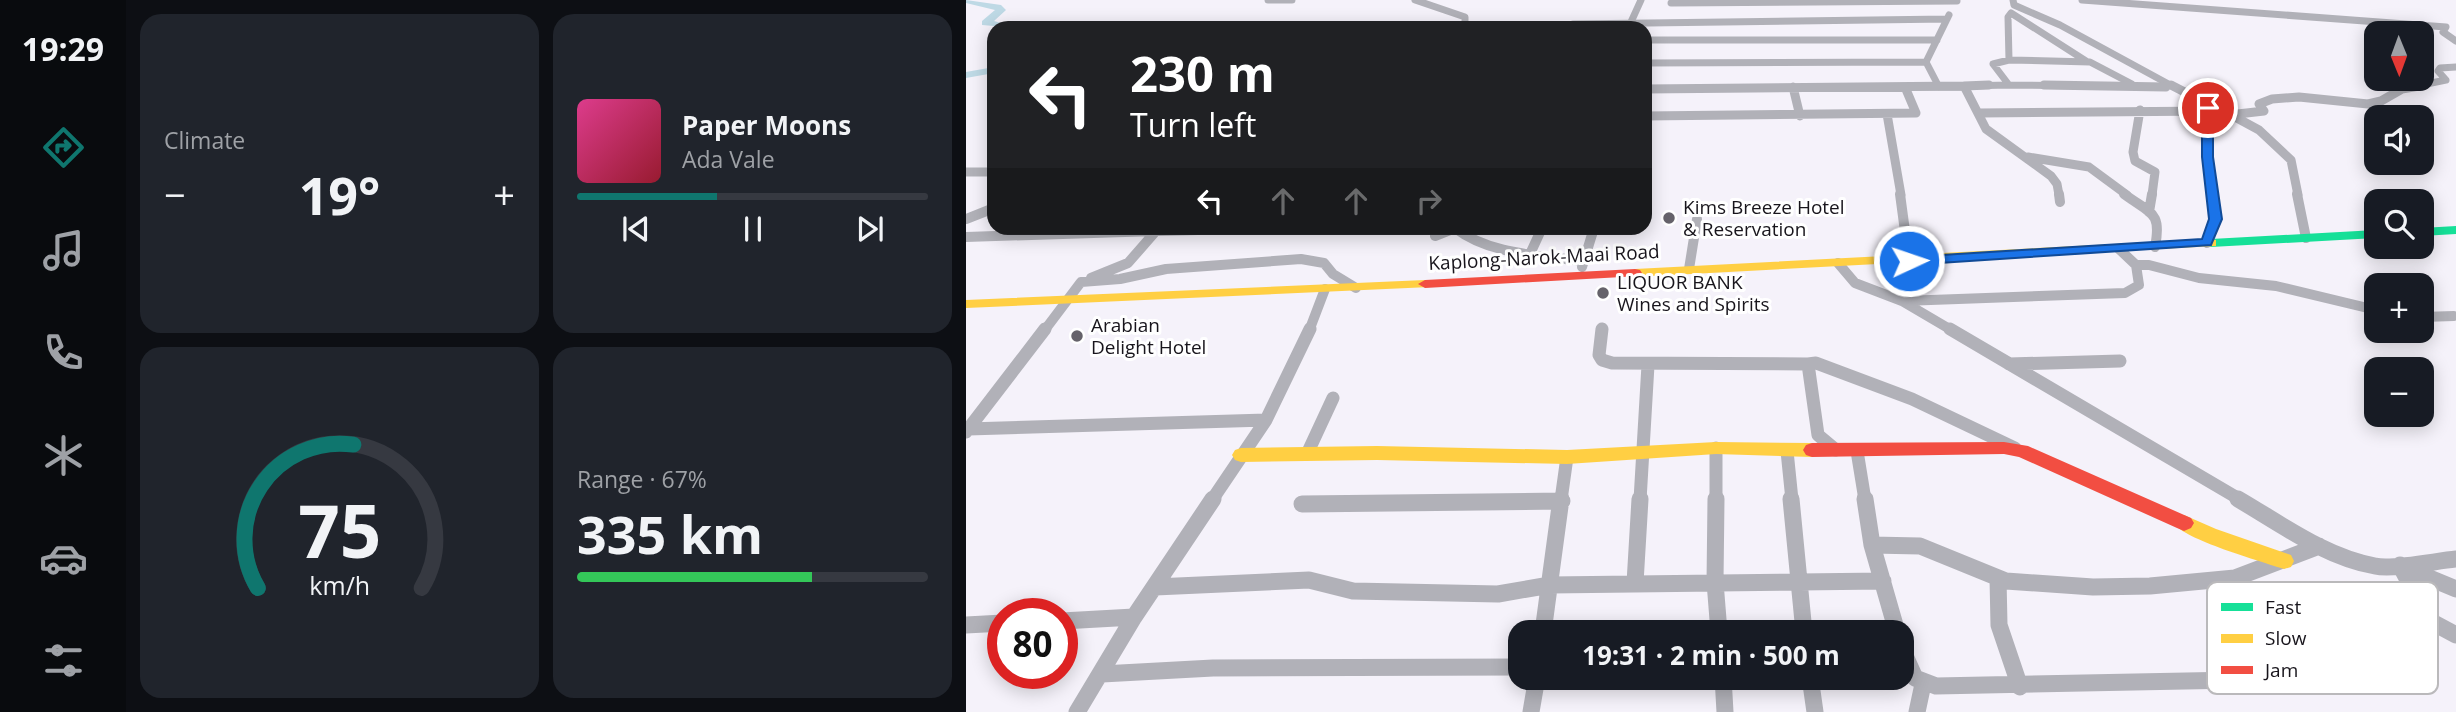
<!DOCTYPE html>
<meta charset="utf-8">
<style>
:root{--surface:#171b24;--page:#20242c;--text:#f1f3f6;--muted:#9ea1a6;--line:#363941;--accent:#0f766e}
body{margin:0;font-family:"Open Sans",sans-serif;background:var(--page);color:var(--text);height:100vh;display:flex;flex-direction:column;font-size:26px;white-space:nowrap}
*{box-sizing:border-box;margin:0}
p{font-size:23px;color:var(--muted)}
.icon{flex:none;width:38px;height:38px;fill:none;stroke:currentColor;stroke-width:2;stroke-linecap:round;stroke-linejoin:round}
.map{position:relative;flex:1;overflow:hidden}
.sheet{display:flex;flex-direction:column;gap:14px;padding:14px;background:#0d0f14;width:840px}
.sheet>*{flex:none}
.guide{position:absolute;left:21px;top:21px;width:665px;height:214px;border-radius:21px;box-shadow:0 4px 18px #0003;background:#202124;color:#fff;overflow:hidden}
.needle{width:46px;rotate:179deg}
.tools{position:absolute;left:1398px;top:21px;display:grid;gap:14px}
.tools a{display:grid;place-items:center;width:70px;height:70px;border-radius:14px;background:var(--surface);box-shadow:0 4px 18px #0003;font-size:35px}
.speed{position:absolute;left:21px;top:598px;display:flex;gap:14px;font-size:35px;font-weight:700;text-align:center}
.speed>*{display:grid;place-content:center;width:91px;height:91px;border-radius:50%;background:var(--surface);box-shadow:0 4px 18px #0003;line-height:1}
.speed .limit{border:10px solid #d22;background:#fff;color:#111}
.pin{position:absolute;display:grid;place-items:center;width:60px;height:60px;color:#fff;margin:-30px;border:4px solid #fff;border-radius:50%;box-shadow:0 2px 7px #0007}
.me{position:absolute;width:77px;margin:-38px;rotate:87deg;stroke-linejoin:round;filter:drop-shadow(0 0 5px #0008)}
.turn{display:flex;align-items:center;gap:24px;height:147px;padding:0 28px;font-size:32px}
.turn .icon{width:91px;height:91px;stroke-width:2.5}
.turn b{display:block;font-size:49px;line-height:60px}
.lanes{display:flex;align-items:center;height:66px;padding:0 28px;background:#0003;justify-content:center;gap:35px;direction:ltr}
.lanes .off{opacity:.35}
.big{font-size:52px;font-weight:700;line-height:1.1}
.sheet .tile{flex:1;display:flex;flex-direction:column;justify-content:center;gap:10px;min-width:0;padding:0 24px;border-radius:21px;background:var(--page)}
.sheet .dial{align-items:center;gap:0}
.dial svg{height:182px;overflow:visible;fill:none;stroke:var(--line);stroke-width:7;stroke-linecap:round;text-anchor:middle}
.dial text{fill:var(--text);stroke:none}
.song{display:flex;align-items:center;gap:21px}
.cover{width:84px;height:84px;border-radius:10px;background:linear-gradient(135deg,hsl(330 70% 55%),hsl(350 70% 35%))}
.played{height:7px;border-radius:4px;background:linear-gradient(90deg,var(--accent) 40%,var(--line) 40%)}
.keys{display:flex;justify-content:space-around;direction:ltr}
.heat{display:flex;justify-content:space-between;align-items:center;font-size:38px;direction:ltr}
.charge{height:10px;border-radius:5px;background:linear-gradient(90deg,#34c759 67%,var(--line) 0)}
.sheet .tiles{flex:1;display:grid;gap:14px;grid-template-columns:repeat(2,1fr)}
.trip{position:absolute;left:542px;top:620px;width:406px;height:70px;border-radius:21px;background:var(--surface);box-shadow:0 4px 18px #0003;font-weight:700;line-height:70px;text-align:center}
main{display:flex;flex:1;min-height:0}
.menu{display:flex;flex-direction:column;width:126px;justify-content:space-around;align-items:center;background:#090b0e;color:var(--muted)}
.menu .icon{width:49px;height:49px}
.menu .selected{color:var(--accent)}
.menu b{font-size:32px;color:var(--text)}
.map>svg:first-child{display:block}
</style>
<main>
<nav class="menu">
<b>19:29</b>
<svg class="icon selected" aria-label="directions" viewBox="0 0 24 24"><path d="M12 3l9 9-9 9-9-9zM9 14v-3h6M13 9l2 2-2 2"/></svg>
<svg class="icon" aria-label="music" viewBox="0 0 24 24"><path d="M9 18V5l10-2v13"/><circle cx="6" cy="18" r="3"/><circle cx="16" cy="16" r="3"/></svg>
<svg class="icon" aria-label="phone" viewBox="0 0 24 24"><path d="M5 4h4l2 5-3 2q2 4 5 5l2-3 5 2v4C11 20 4 13 5 4z"/></svg>
<svg class="icon" aria-label="climate" viewBox="0 0 24 24"><path d="M12 3v18M4 7l16 10M4 17L20 7"/></svg>
<svg class="icon" aria-label="car" viewBox="0 0 24 24"><path d="M5 17H2v-5l4-1 3-4h7l3 4 3 1v5h-3M9 17h6M6 11h13"/><circle cx="7" cy="17" r="2"/><circle cx="17" cy="17" r="2"/></svg>
<svg class="icon" aria-label="filters" viewBox="0 0 24 24"><path d="M4 7h16M4 17h16"/><circle cx="9" cy="7" r="2"/><circle cx="15" cy="17" r="2"/></svg>
</nav>
<section class="sheet">
<div class="tiles">
<div class="tile"><p>Climate</p>
<div class="heat"><a>−</a><b class="big">19°</b><a>+</a></div>
</div>
<div class="tile">
<div class="song"><i class="cover"></i><div><b>Paper Moons</b><p>Ada Vale</p></div></div>
<div class="played"></div>
<div class="keys"><svg class="icon" aria-label="previous" viewBox="0 0 24 24"><path d="M18 5L8 12l10 7zM5 5v14"/></svg><svg class="icon" aria-label="pause" viewBox="0 0 24 24"><path d="M8 5v14M16 5v14"/></svg><svg class="icon" aria-label="next" viewBox="0 0 24 24"><path d="M6 5l10 7-10 7zM19 5v14"/></svg></div>
</div>
<div class="tile dial"><svg viewBox="0 0 100 80">
<path d="M14 69A42 42 0 1 1 86 69"/>
<path d="M14 69A42 42 0 0 1 56 6" stroke="#0f766e"/>
<text x="50" y="56" font-size="32" font-weight="700">75</text>
<text x="50" y="72" font-size="11">km/h</text>
</svg></div>
<div class="tile"><p>Range · 67%</p><b class="big">335 km</b><div class="charge"></div></div>
</div>
</section>
<div class="map">
<svg width="1490" height="712" viewBox="0 0 1490 712">
<rect width="100%" height="100%" fill="#f5f2fa"/>
<g fill="none" stroke-linecap="round" stroke-linejoin="round">
<path fill="#bed9e5" fill-rule="evenodd" d="M0,0L35,5L40,10L28,21L52,28L16,25V21L29,10L0,3Z
M28,67V73L0,78V72Z"/>
<path stroke="#b1b1b8" stroke-width="7" d="M302,0H326
M449,0L499,17V23L511,28
M1047,0L1048,5L1094,25L1208,87
M1116,0L1480,27L1477,32L1490,41
M705,3L991,1
M607,24L981,19
M666,28L665,22L675,0
M679,40H971
M1043,60L1042,17L1045,13L1120,61
M960,62L983,15
M960,62L973,87
M679,63L960,62
M1166,84L1124,62L1043,60L1027,64L1043,85L1200,87
M998,86L1043,85
M871,87H999
M1446,87L1480,80L1472,71L1474,68L1490,67"/>
<path stroke="#b1b1b8" stroke-width="9" d="M1078,85L1200,87
M1205,85L1263,115L1298,111L1293,104L1306,99L1333,97L1402,104L1415,101L1436,89L1459,85
M998,86L1023,85
M827,87L834,116
M679,89L998,86L1020,129L1085,176L1091,184L1093,195
M1174,110L1167,152L1169,161L1189,172L1186,195
M1243,110L1242,157L1247,195
M1014,113L1248,111
M921,114L935,195
M679,116L950,113L939,87
M1269,117L1293,130L1325,160L1332,195
M1062,157L1123,167L1161,195
M0,172H28"/>
<path stroke="#b1b1b8" stroke-width="10" d="M934,194L943,261
M1093,194L1094,202
M1158,194C1185,214 1196,211 1189,247
M1331,194L1340,238
M1183,212L1186,194
M0,219L28,208
M489,228C524,255 573,255 616,261
M469,236L489,228
M0,237L190,231
M1241,243L1250,219L1247,194
M564,254L576,228
M872,263L889,283L936,301L987,331
M1170,265H1183L1233,278L1310,286L1410,310
M616,267L628,228
M723,269L731,219
M125,278L162,263L190,231L321,228
M937,301L1159,293L1173,285L1170,265L1153,249
M1456,317L1488,316
M78,331L115,282L154,279L200,269L335,259L358,263L367,274L390,288
M343,331L359,289"/>
<path stroke="#b1b1b8" stroke-width="13" d="M636,329L633,355L636,360L646,363L842,364L852,435L870,450
M984,329L1275,500
M842,364L850,363L946,399L1049,448
M1043,364L1154,361
M2,429L300,420
M0,432L79,329
M821,451L826,500
M891,451L899,500
M341,454L367,398
M246,500L300,420L344,329
M595,500L601,457
M674,500L682,365
M750,500V448"/>
<path stroke="#b1b1b8" stroke-width="17" d="M750,499L749,582L753,632
M825,499L838,632
M899,499L906,545L931,632
M1272,499C1315,524 1359,557 1409,566C1427,570 1469,561 1490,559
M336,504L596,501
M906,545L954,546L1040,581L1127,587L1184,586L1269,578L1353,546
M1434,565L1464,621L1490,635
M1437,567L1490,589
M1032,578L1033,625L1054,687
M669,583L674,499
M189,587L343,580L387,591L532,594L584,585L917,581
M96,621L168,617
M0,625L37,623
M577,632L595,499
M936,649L949,678L970,686L1323,679L1455,683
M136,674L247,668L555,667
M757,677L759,712
M844,677L849,712
M111,712L168,617L247,499
M565,712L571,677
M951,712L957,684"/>
<path fill="#16e098" fill-rule="evenodd" d="M1490,226V234L1456,236V228Z
M1410,230V238L1245,247L1238,243L1245,239Z"/>
<path fill="#ffcf43" fill-rule="evenodd" d="M1245,239L1250,240V246L669,277L662,273L669,269Z
M459,280L464,281L466,284L464,287L0,308V300Z
M750,442L846,443L852,445L855,450L852,455L846,457L750,454L601,464L411,460L275,462L269,460L266,455L269,450L275,448L411,446L601,450Z
M1218,515L1250,529L1325,555L1328,561L1325,567L1318,569C1297,562 1216,539 1208,523L1211,518Z"/>
<path fill="#f24e42" fill-rule="evenodd" d="M669,269L674,270L676,273L674,276L459,288L452,284L459,280Z
M1038,442L1062,446L1225,518L1228,523L1225,528L1218,531L1211,528L1053,457L1038,454L846,457L840,455L837,450L840,445L846,443Z"/>
</g>
<path fill="#1a73e8" stroke="#114b97" stroke-width="2" d="M1242,105L1247,108V157L1256,219L1245,245L943,265L936,261L943,257L1236,239L1243,219L1236,157V108Z"/>
<g fill="#65626a" stroke="#fff" stroke-width="2.5">
<circle cx="703" cy="218" r="7"/>
<circle cx="637" cy="293" r="7"/>
<circle cx="111" cy="336" r="7"/>
</g>
<g text-anchor="middle" dominant-baseline="central" stroke-width="6" stroke-linejoin="round" paint-order="stroke">
<g font-size="19" fill="#18151c" stroke="#fff" text-anchor="start">
<text x="717" y="207">Kims Breeze Hotel<tspan x="717" dy="22">&amp; Reservation</tspan></text>
<text x="651" y="282">LIQUOR BANK<tspan x="651" dy="22">Wines and Spirits</tspan></text>
<text x="125" y="325">Arabian<tspan x="125" dy="22">Delight Hotel</tspan></text>
</g>
<g font-size="19" fill="#18151c" stroke="#fff">
<text transform="translate(578 257) rotate(-3)">Kaplong-Narok-Maai Road</text>
</g>
</g>
<rect x="1241" y="582" width="231" height="112" rx="10" fill="#fff" stroke="#bab9bb" stroke-width="2"/>
<rect x="1255" y="603" width="32" height="8" fill="#16e098"/>
<rect x="1255" y="634" width="32" height="9" fill="#ffcf43"/>
<rect x="1255" y="666" width="32" height="8" fill="#f24e42"/>
<g font-size="19" fill="#18151c">
<text x="1299" y="614">Fast</text>
<text x="1299" y="645">Slow</text>
<text x="1299" y="677">Jam</text>
</g>
</svg>
<div class="tools">
<a><svg class="needle" viewBox="-14 -14 28 28"><path d="M0-13l5 13h-10z" fill="#e53935"/><path d="M0 13l5-13h-10z" fill="#9ea1a6"/></svg></a>
<a><svg class="icon" aria-label="sound" viewBox="0 0 24 24"><path d="M4 9h4l5-4v14l-5-4H4zM17 9q2 3 0 6"/></svg></a>
<a><svg class="icon" aria-label="search" viewBox="0 0 24 24"><circle cx="10" cy="10" r="6"/><path d="M15 15l6 6"/></svg></a>
<a>+</a>
<a>−</a>
</div>
<div class="speed"><div class="limit">80</div></div>
<div class="pin" style="left:1242px;top:108px;background:#d93025"><svg class="icon" aria-label="arrive" viewBox="0 0 24 24"><path d="M6 21V4h12l-3 4 3 4H6"/></svg></div>
<svg class="me" style="left:943px;top:261px" viewBox="-20 -20 40 40"><circle r="17" fill="#1a73e8" stroke="#fff" stroke-width="3"/><path d="M0-11L8 9 0 5-8 9z" fill="#fff"/></svg>
<div class="trip">19:31 · 2 min · 500 m</div>
<div class="guide">
<div class="turn"><svg class="icon" aria-label="left" viewBox="0 0 24 24"><path d="M17 20v-9H6M10 6l-5 5 5 5"/></svg><div><b>230 m</b>Turn left</div></div>
<div class="lanes"><svg class="icon" aria-label="left" viewBox="0 0 24 24"><path d="M17 20v-9H6M10 6l-5 5 5 5"/></svg><svg class="icon off" aria-label="ahead" viewBox="0 0 24 24"><path d="M12 20V5M6 11l6-6 6 6"/></svg><svg class="icon off" aria-label="ahead" viewBox="0 0 24 24"><path d="M12 20V5M6 11l6-6 6 6"/></svg><svg class="icon off" aria-label="right" viewBox="0 0 24 24"><path d="M7 20v-9h11M14 6l5 5-5 5"/></svg></div>
</div>
</div>
</main>
